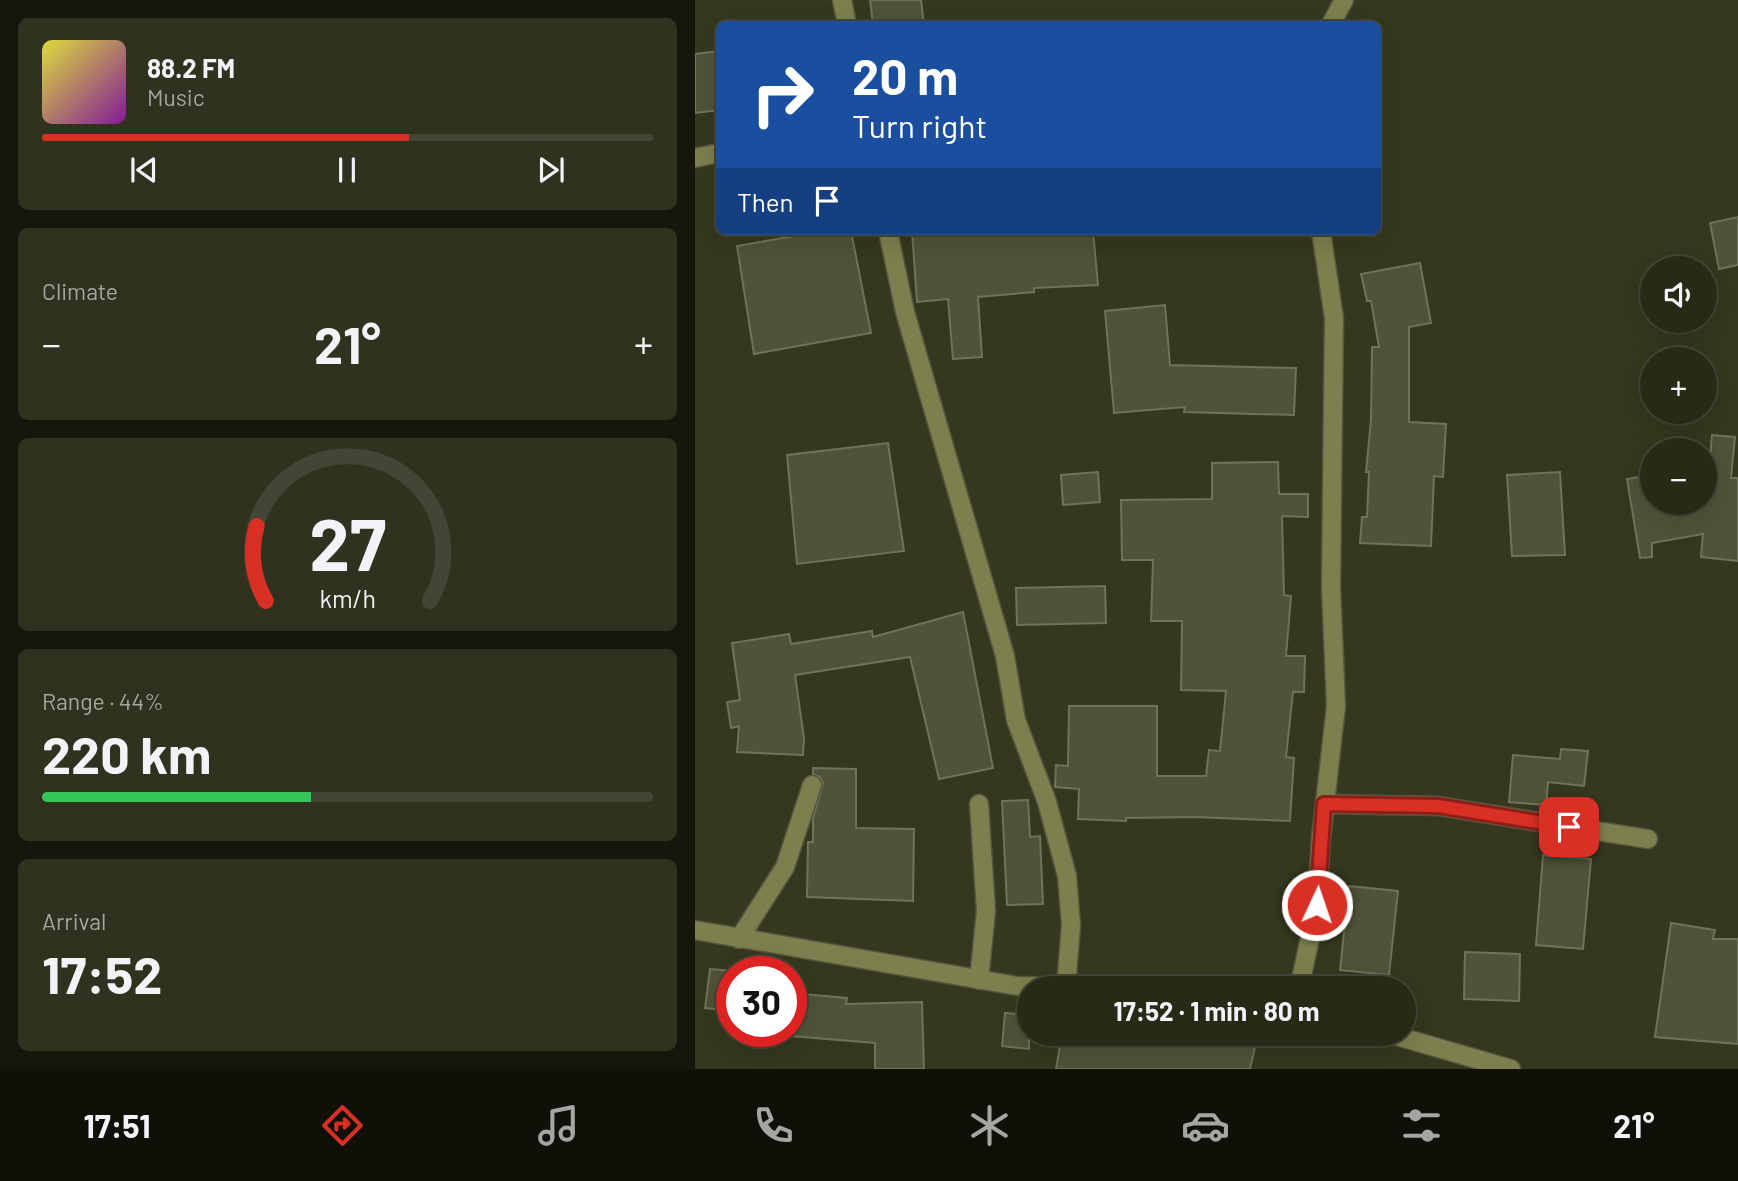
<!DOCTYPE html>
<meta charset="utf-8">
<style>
:root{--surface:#282916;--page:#30311f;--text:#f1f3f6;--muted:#a5a6a1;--line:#444535;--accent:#d93025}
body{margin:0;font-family:Barlow,sans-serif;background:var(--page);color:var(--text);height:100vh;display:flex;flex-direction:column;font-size:26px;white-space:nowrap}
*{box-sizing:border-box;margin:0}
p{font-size:23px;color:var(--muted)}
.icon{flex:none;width:38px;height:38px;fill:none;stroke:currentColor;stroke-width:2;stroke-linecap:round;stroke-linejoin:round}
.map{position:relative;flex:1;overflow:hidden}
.drawer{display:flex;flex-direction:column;gap:18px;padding:18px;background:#16170c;width:695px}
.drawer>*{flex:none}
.banner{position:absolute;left:21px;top:21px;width:665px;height:214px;border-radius:10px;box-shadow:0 7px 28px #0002,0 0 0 2px var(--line);background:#1a4fa0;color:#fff;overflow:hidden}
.controls{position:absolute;left:945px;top:256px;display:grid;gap:14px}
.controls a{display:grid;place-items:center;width:77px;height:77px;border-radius:50%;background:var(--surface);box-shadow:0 7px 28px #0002,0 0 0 2px var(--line);font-size:35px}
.speed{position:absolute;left:21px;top:956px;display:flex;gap:14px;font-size:35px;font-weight:700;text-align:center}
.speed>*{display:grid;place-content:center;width:91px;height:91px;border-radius:50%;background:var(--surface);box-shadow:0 7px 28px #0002,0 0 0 2px var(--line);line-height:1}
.speed .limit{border:10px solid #d22;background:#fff;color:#111}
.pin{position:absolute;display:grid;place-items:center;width:60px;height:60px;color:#fff;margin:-30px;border-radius:14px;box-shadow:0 4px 10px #0006}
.me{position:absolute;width:77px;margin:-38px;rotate:3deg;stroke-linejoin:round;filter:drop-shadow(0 0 5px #0008)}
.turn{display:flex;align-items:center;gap:24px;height:147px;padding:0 21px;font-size:32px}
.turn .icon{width:91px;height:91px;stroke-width:2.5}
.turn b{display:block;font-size:49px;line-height:60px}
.then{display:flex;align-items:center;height:66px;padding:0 21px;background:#0003;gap:14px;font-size:26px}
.big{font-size:52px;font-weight:700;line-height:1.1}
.drawer .card{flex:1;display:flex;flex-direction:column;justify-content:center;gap:10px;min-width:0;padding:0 24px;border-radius:10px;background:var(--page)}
.drawer .dial{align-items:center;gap:0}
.dial svg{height:182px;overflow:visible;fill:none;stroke:var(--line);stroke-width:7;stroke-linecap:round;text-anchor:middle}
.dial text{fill:var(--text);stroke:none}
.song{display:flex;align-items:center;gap:21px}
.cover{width:84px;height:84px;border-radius:10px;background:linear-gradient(135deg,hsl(60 70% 55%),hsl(290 70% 35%))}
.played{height:7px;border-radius:4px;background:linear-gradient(90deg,var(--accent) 60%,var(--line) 60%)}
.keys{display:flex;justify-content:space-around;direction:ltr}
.heat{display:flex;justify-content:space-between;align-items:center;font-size:38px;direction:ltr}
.charge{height:10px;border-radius:5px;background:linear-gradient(90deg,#34c759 44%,var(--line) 0)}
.trip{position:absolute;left:322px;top:976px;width:399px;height:70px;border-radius:35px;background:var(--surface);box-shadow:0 7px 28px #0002,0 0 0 2px var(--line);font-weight:700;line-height:70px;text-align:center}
.dock{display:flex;height:112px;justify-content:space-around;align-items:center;background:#101009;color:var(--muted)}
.dock .icon{width:49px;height:49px}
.dock .current{color:var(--accent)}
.dock b{font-size:32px;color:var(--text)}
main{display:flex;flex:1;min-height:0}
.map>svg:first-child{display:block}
</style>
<main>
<section class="drawer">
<div class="card">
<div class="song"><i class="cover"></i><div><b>88.2 FM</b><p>Music</p></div></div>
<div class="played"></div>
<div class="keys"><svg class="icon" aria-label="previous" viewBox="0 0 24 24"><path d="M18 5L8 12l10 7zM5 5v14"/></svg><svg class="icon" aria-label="pause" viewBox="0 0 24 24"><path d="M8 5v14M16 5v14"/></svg><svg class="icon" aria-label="next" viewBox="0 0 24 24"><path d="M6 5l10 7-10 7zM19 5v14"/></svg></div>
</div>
<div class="card"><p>Climate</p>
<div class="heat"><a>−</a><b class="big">21°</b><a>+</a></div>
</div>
<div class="card dial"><svg viewBox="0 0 100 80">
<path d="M14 69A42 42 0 1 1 86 69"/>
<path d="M14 69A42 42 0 0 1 10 36" stroke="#d93025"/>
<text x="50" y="56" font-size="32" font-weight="700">27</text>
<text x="50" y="72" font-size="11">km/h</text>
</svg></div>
<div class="card"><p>Range · 44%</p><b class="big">220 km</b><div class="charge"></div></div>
<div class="card"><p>Arrival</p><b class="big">17:52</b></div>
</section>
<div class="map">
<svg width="1044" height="1069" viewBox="0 0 1044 1069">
<rect width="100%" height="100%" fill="#35371e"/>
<path fill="#505339" stroke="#707358" stroke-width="2" d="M175,0H226L229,24H178Z
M24,51V110L0,113V54Z
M1043,217V265L1024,269L1015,223Z
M128,231H156L176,333L59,354L42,246Z
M217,231H398L403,285L339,288V292L283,297L287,357L258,359L253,299L222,302Z
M725,263L736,323L714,327V422L751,424L748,477L739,476L736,546L665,543L667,517H672L674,472H671L676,420L677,347H684L676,301H672L666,274Z
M470,305L475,365L601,368L599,415L489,412L490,407L419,413L410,311Z
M1017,435L1040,437L1036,478H1043V561L1006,557L1008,534L957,543V557L945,558L932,479L957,475V502H1011Z
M193,443L209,551L102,564L92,455Z
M583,462L584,494H613V517L587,516L589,595L596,596L591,656H610L609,692H598L591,757L599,758L595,821L500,817L431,818V821L383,819L384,789L360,787L361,765L373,766L374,706H462V776H511L514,750L525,751L531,691L486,690L487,621H456L458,560H427L426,500L517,499V463Z
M403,472L405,502L368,505L366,475Z
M865,472L870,555L817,556L812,475Z
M410,586L411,623L322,625L321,588Z
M268,612L298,768L244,779L215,657L100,675L109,738L108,755L42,752L44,726L36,728L32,702L45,700L37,643L94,634L96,644L177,631L178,637Z
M866,749L893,751L889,786L853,782L851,805L814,802L818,755L865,759Z
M118,768L161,769V828L219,829L218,901L112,897L113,842H118V818L128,783L125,777L118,774Z
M333,800L335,837L345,836L348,904L312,905L307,801Z
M848,855L896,859L888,949L841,945Z
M654,886L703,891L694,975L645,970Z
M976,923L1020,930L1018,939H1043V1044L960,1037Z
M770,952L825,954L824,1001L769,999Z
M15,969L37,971V1011L10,1008Z
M96,993L152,998L151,1004L227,1002L229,1069H180V1043L96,1036Z
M310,1013L334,1015V1049L307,1046Z
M367,1034H547L562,1038L555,1069H361Z"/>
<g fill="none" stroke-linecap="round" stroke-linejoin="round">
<g stroke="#53553e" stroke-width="21">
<path id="minor" d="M147,0L152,24
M636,24L649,0
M0,158L24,153
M193,231L210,312L310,656L321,720L352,802L372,876L376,925L371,987
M630,804L743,806L953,839
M0,930L322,986L559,989
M44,939L90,867L117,785
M284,980L291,911L284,804
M604,989L622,905L626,838L641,706L636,587L639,318L626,231
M695,1034L816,1069"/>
</g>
<use href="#minor" stroke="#7c804e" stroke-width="18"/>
</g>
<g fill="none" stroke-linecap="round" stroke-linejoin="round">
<g stroke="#8d1f18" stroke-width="18">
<path id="route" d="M622,905L629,804L743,806L874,827"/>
</g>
<use href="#route" stroke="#d93025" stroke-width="12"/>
</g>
</svg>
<div class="controls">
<a><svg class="icon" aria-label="sound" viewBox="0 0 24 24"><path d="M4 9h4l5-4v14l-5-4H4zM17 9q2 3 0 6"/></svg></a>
<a>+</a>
<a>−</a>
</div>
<div class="speed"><div class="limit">30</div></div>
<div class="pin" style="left:874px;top:827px;background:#d93025"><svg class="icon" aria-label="arrive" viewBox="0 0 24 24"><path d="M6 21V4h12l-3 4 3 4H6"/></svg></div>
<svg class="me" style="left:622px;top:905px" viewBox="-20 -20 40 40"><circle r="17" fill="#d93025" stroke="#fff" stroke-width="3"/><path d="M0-11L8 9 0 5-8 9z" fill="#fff"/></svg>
<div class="trip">17:52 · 1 min · 80 m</div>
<div class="banner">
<div class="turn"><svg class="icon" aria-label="right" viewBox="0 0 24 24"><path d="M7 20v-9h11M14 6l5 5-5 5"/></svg><div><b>20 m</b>Turn right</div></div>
<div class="then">Then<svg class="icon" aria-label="arrive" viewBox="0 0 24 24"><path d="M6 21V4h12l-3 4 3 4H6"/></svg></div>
</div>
</div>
</main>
<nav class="dock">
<b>17:51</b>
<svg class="icon current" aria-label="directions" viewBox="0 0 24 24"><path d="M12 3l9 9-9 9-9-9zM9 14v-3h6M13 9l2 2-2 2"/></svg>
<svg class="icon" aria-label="music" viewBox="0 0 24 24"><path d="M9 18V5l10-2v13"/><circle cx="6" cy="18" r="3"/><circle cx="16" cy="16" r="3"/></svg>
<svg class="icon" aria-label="phone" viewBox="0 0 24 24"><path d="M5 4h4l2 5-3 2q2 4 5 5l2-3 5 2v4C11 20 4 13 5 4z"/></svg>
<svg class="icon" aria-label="climate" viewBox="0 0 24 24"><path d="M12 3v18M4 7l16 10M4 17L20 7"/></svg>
<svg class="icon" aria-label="car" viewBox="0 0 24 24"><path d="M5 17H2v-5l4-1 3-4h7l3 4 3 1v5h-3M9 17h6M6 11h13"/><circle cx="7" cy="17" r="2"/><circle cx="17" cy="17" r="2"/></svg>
<svg class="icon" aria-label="filters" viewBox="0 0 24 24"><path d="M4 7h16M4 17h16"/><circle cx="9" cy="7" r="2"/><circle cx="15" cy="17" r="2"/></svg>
<b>21°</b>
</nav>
